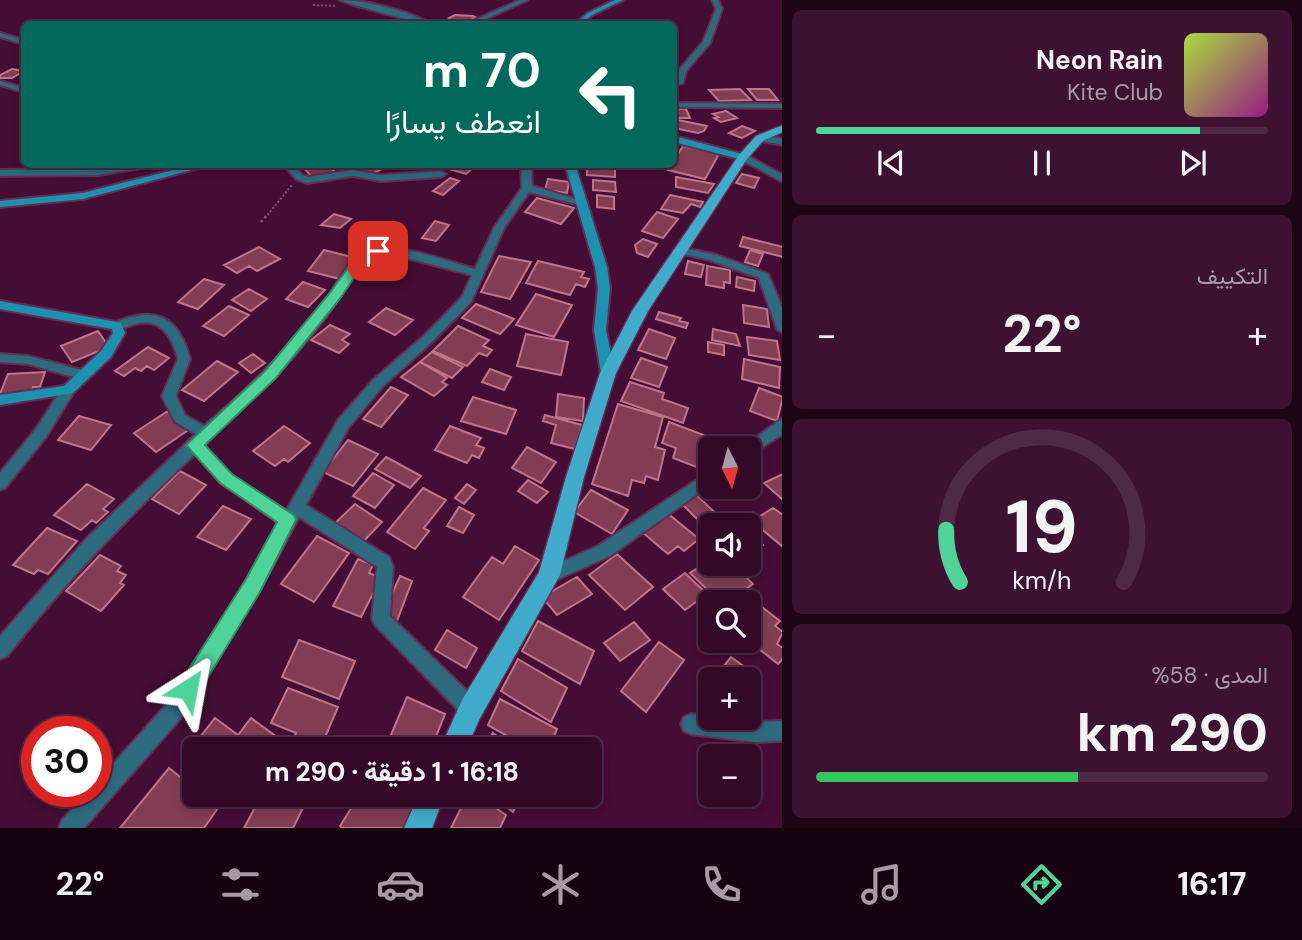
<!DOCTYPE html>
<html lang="ar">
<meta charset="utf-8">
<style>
:root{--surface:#340928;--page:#3c1230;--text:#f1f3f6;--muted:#a99aa8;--line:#4e2a45;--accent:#4ed399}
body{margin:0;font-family:"DM Sans",Vazirmatn,sans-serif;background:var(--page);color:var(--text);direction:rtl;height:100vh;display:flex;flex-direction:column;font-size:26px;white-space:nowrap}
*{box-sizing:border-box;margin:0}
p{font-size:23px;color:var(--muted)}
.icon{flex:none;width:38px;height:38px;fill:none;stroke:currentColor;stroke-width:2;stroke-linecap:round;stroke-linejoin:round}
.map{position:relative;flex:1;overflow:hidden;direction:ltr}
.side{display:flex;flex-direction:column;gap:10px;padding:10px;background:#1d0516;width:520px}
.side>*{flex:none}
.banner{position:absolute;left:21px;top:21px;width:656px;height:147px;border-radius:10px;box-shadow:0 4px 10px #0003,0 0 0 2px var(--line);direction:rtl;background:#00695c;color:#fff;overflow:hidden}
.needle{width:46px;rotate:174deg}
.controls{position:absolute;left:698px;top:436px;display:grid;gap:14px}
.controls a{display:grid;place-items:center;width:63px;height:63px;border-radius:10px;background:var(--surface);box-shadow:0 4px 10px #0003,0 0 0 2px var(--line);font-size:35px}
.speed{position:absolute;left:21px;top:716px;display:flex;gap:14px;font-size:35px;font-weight:700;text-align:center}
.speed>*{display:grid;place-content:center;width:91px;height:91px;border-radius:50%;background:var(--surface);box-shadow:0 4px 10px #0003,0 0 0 2px var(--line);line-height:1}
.speed .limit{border:10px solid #d22;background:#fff;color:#111}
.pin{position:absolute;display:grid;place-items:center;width:60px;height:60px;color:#fff;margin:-30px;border-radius:14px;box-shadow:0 4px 10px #0006}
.me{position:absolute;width:77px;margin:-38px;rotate:34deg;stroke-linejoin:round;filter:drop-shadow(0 0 5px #0008)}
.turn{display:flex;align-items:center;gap:24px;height:147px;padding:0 21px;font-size:32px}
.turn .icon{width:91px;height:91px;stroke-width:2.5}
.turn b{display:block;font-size:49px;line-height:60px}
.big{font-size:52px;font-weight:800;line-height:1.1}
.side .widget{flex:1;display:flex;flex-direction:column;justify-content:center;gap:10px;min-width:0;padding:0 24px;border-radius:10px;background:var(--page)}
.side .dial{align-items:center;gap:0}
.dial svg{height:182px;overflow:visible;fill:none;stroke:var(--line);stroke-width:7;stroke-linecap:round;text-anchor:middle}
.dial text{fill:var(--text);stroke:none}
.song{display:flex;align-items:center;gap:21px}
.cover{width:84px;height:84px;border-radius:10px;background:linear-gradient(135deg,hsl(80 70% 55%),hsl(310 70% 35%))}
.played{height:7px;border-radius:4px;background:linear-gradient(90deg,var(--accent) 85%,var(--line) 85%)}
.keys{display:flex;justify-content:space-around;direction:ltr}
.heat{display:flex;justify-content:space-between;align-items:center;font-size:38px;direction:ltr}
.charge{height:10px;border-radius:5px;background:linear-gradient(90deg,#34c759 58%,var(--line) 0)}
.trip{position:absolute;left:182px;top:737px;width:420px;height:70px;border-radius:10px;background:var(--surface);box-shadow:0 4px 10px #0003,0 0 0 2px var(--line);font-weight:800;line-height:70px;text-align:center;direction:rtl}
.menu{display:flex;height:112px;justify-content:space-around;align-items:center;background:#150410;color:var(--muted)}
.menu .icon{width:49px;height:49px}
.menu .current{color:var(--accent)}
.menu b{font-size:32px;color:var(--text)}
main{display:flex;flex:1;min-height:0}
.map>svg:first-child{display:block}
</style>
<main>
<section class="side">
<div class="widget">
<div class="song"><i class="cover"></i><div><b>Neon Rain</b><p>Kite Club</p></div></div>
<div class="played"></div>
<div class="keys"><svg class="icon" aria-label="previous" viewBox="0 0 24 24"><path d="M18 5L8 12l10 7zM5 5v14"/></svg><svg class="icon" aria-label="pause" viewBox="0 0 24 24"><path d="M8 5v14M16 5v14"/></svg><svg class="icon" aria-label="next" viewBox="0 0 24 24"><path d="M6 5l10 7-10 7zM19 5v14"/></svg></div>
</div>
<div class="widget"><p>التكييف</p>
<div class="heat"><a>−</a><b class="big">22°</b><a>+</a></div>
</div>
<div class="widget dial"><svg viewBox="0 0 100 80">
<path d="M14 69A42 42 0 1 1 86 69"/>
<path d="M14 69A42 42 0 0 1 8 46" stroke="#4ed399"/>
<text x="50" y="56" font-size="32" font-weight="700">19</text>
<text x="50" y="72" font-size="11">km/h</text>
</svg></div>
<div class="widget"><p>المدى · 58%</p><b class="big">290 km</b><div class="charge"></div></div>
</section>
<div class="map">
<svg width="783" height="828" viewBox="0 0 783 828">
<rect width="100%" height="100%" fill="#450c35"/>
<path fill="#823d54" stroke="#bf748a" stroke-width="2" d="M455,15L473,16L475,17L467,23H459L449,18Z
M12,69L24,71L12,78H0V75Z
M740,89L751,100L719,101L709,90Z
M748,89H769L778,100H757Z
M674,109H686L690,118H674Z
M726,111L737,118L721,122L714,118L718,117L713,114Z
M678,120L707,126L704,131L698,133L674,128Z
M742,126L755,131L742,138L729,133Z
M683,146L719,154L705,179L668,170Z
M328,164L335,172L313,178L302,166Z
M365,164H383L387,167L371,174L358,168Z
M432,164H474L476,165L466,174Z
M37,165H82L78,171H33Z
M587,167L615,169V177L587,175Z
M742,174L759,178L754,188L736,183Z
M676,177L714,184L708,193L676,187Z
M450,178L459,181L443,195L433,191Z
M548,179L569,182L567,193L545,190Z
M593,180L615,182L616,192L593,190Z
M597,195L614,197V209L597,207Z
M670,195L703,202L700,207L691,204L683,213L661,209Z
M537,198L574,208L561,224L525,212Z
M657,212L678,219L663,238L642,231Z
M334,214L351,219L340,228L321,225Z
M435,221L449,225L436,241L422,238Z
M743,237L783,247V257L740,246Z
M643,239L657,244L648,257L637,253L635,245Z
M259,247L280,259L257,271L249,266L237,273L224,265Z
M324,250L356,258L340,279L308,271Z
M750,250L763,254L758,266L745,262Z
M499,256L531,262L510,299L481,292Z
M375,258L395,262L385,280L364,275Z
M538,261L584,272L581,277L589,279L585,287L576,284L570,295L526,283Z
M688,261L704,265L701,277L685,274Z
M707,266L730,270V283L724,282V288L706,285Z
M737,277L755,281L754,291L736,287Z
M204,279L224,285L198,309L178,302Z
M303,282L325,290L308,307L286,299Z
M249,289L267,299L251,311L232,300Z
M536,294L572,305L554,337L516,325Z
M476,304L514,319L500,334L462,318Z
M743,305L767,309L769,327L744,323Z
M229,306L249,315L224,336L203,326Z
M386,308L413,320L395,335L369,322Z
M659,312L681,318L679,321L688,323L686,328L656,319Z
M330,325L350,334L342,340L349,344L339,353L311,340Z
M458,326L489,340L483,346L492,350L487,356L479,353L467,366L433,351Z
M649,329L675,338L666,359L638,350Z
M713,329L736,334L740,346L712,340Z
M98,331L109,347L72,362L61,346Z
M526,334L568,342L561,375L517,366Z
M747,337L777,341L780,360L749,355Z
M708,342L724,345V355L708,352Z
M148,347L169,358L154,370L147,366L141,371L135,368L124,376L115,371Z
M432,352L463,367L452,378L420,362Z
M253,354L265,363L251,373L239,363Z
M641,358L667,367L659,387L631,378Z
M744,359L780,367L779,388L742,379Z
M217,361L238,372L204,401L182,390Z
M420,362L447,378L442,382L447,385L434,396L401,377Z
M490,369L511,377L504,390L482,382Z
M45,372L40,387H33L31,392L0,394L8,374Z
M630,382L664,393L662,399L688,408L683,423L621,401Z
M391,387L408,395L381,427L363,419Z
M759,388L783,397L777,421L750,411Z
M558,394L584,398L583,421L556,417Z
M473,397L516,410L506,434L461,421Z
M618,404L663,417L655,447L665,450L658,480L646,476L644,483L632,480L628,496L592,484Z
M168,411L190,429L156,452L134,433Z
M545,415L582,425L575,449L551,443L556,425L543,421Z
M79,416L111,425L91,450L58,440Z
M669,422L709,437L699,468L673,458L676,448L662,443Z
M284,426L310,443L288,462L284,459L275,466L253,451Z
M450,426L481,438L476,445L484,448L479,458L472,455L467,463L435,450Z
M348,440L378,454L353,486L323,472Z
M527,447L556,462L541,483L512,468Z
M386,457L421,476L410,488L375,469Z
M180,471L206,485L179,514L152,499Z
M373,473L394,485L375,508L353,496Z
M783,474V500L764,483Z
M528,480L548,492L537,503L518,491Z
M87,484L114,499L103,509L108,512L96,523L92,520L81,530L54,515Z
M467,484L476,490L464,504L455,498Z
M423,488L446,500L424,528L429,531L415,549L387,532Z
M591,490L628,510L612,534L574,512Z
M692,491L724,521L733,517L741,525H710V532L677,499Z
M355,504L382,522L362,543L334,524Z
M223,506L251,519L226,550L197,537Z
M459,507L474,515L463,533L447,526Z
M773,508L783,515V547L752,521Z
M666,512L699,539L684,551L678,546L668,554L642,532Z
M47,528L77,541L48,574L38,570L34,574L13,565Z
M749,532L763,545L754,550L759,555L749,561Z
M317,536L349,553L314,602L281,584Z
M515,546L539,560L499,620L463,597L492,557L503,564Z
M617,554L653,587L625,610L589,575Z
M100,555L121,566L117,571L126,575L120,583L124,585L101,611L66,591Z
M358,559L373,565L369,573L381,578L361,617L333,606Z
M710,560V564H723L732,572L737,568L753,584L727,602H720L690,573Z
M685,573L707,594L685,610L663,589Z
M400,576L412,581L397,621L382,616Z
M577,577L592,594L557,615L542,597Z
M758,604L780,621L775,626L783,632L777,644L783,648V659L778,664L754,645L746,653L732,640H749V614Z
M538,621L594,651L580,684L522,651Z
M634,622L650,640L620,661L604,643Z
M447,630L477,648L466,668L435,650Z
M299,640L355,661L339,699L282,677Z
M659,642L684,660L646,712L621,691Z
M731,657L746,668L737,679H714Z
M518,659L567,688L551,722L501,691Z
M288,688L338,707L320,749L290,746L296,733L271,723Z
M407,697L445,714L431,749H385Z
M500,699L557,729L549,749H523L525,746L488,725Z
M215,718L238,735L251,718L277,737L269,749H194V770L182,760Z
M493,733L515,749H482Z
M169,768L194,788V794H202L218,808L204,828H120Z
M262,794H287L305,804L293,828H244Z
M360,794H392L414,811L404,828H342L340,826Z
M468,794H475L506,815L500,828H451Z
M491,794H523L513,812Z"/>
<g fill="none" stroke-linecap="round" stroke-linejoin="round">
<g stroke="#632e53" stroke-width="4">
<path id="street" d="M340,0C365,0 410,11 431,24C425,25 348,4 340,0Z
M520,0H528L474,24H466Z
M712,0H718L722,9L710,43L686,71L683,83L674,85L678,71L703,42L716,9Z
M0,33L24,40V44L0,37Z
M0,81L24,88V92L0,85Z
M674,103L783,104V108L674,107Z
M760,135L783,139V145L757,140L756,138Z
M740,155H746L783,175V182L740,159Z
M135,164H165L98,175L0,176V170L98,169Z
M283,164H293L302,175L308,177L353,170L381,175L441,171L446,174L441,177L381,181L353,176L307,183L296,179Z
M521,164H531L532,186L585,202L580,205L529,192L504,228L471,302L433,341L383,386L348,428L306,505L389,557L393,567L390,616L478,702L481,709L478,716L471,719L464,716L375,625L372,619L377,567L299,517L259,591L180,719L84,828H59L62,820L89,791H96V783L166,705L247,581L279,523L221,483L195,454C127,517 64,584 7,656L0,659V636L87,538L196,434L175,422L162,396L178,359C172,337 161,317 135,324C127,326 121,330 113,329L111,326C117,320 127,318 136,316C168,309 183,332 190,359L176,396L185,415L204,426C251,387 294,344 329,295C341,279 349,254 371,249C399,243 447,261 475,269L494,228L522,188ZM381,255L407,258L472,275L462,297L425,335L373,380L338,420L286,511L231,475L204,445L262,389L295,355L325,318L364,261L374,255Z
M679,247L717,255L768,274L783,310V333L777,329L759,278L710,260L675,252L674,250Z
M0,354L28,356L89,372L91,375L84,380L28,364L0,362Z
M68,385L75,390L46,437L5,488L0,490V473L36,429L63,387Z
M783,418L781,435L749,456V448H743L744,446Z
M710,471V485L610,556L549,583L543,580L541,575L543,570L598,546Z
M691,714L755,722L783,721V741L755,742L691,734L684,731L681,724L684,717Z"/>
</g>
<g stroke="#632e53" stroke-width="4">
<path id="secondary" d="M615,0H623L592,15L581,24H575L588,13Z
M674,136L746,155L748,157L743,160L674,142Z
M197,164H214L83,199L0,207V201L83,193Z
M565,164H575L607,267L610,288L606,330L615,373L608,378L601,373L594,330L598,288L595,267Z
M0,301L117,322L121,323L125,333L111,357L73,393L0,405V395L64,386L101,351L113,333L112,329L0,309Z"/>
</g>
<g stroke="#632e53" stroke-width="3">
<path id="primary" d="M783,125V132L764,140L747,159L648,311L616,373L584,477L560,575L480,718L466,749H440L462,700L539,572L566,477L600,373L632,311L739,155L756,136Z
M419,794H445L432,828H404Z"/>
</g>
<path stroke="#835274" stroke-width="2" stroke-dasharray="2 2" stroke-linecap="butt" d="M313,5L336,6
M265,218L292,185"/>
<path stroke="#835274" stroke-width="2.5" stroke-dasharray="2.5 2.5" stroke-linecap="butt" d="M261,222L266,216"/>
<use href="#street" fill="#2d6b7e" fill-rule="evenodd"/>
<use href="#secondary" fill="#1c91b0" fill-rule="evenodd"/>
<use href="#primary" fill="#41abcb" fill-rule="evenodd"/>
</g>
<path fill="#4ed399" stroke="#338963" stroke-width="2" d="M378,247L384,251L367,259L339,300L276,378L205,445L232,474L294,515L296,520L260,592L196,697L188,700L181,697L177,689L181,682L246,579L277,522L220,483L186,445L265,371L329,294L358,254Z"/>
</svg>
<div class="controls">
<a><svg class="needle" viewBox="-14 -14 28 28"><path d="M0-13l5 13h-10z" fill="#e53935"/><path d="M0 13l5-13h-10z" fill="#a99aa8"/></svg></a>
<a><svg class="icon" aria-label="sound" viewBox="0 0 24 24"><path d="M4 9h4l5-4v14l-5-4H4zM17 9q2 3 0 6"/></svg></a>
<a><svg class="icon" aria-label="search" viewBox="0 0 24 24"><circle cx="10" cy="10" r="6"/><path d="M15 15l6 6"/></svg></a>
<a>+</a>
<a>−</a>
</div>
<div class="speed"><div class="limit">30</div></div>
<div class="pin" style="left:378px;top:251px;background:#d93025"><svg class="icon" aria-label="arrive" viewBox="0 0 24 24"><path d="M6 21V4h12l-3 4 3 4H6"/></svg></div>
<svg class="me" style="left:188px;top:689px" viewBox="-20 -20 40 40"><path d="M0-17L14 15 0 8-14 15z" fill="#4ed399" stroke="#fff" stroke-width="4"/></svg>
<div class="trip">16:18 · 1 دقيقة · 290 m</div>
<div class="banner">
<div class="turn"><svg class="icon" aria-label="left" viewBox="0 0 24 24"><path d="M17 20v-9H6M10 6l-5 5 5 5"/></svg><div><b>70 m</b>انعطف يسارًا</div></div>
</div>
</div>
</main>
<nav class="menu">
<b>16:17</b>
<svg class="icon current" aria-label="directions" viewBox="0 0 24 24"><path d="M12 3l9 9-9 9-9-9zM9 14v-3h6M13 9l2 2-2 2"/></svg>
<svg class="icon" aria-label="music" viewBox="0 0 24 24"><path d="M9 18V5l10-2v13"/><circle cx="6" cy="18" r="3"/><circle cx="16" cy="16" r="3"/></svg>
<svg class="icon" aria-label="phone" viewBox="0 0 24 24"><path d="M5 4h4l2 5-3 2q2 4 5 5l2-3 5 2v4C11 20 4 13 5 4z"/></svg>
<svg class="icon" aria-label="climate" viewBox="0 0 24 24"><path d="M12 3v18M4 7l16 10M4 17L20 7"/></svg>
<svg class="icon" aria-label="car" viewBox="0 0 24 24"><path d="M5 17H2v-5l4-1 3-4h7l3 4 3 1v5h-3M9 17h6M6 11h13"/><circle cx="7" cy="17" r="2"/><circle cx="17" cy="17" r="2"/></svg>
<svg class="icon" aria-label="filters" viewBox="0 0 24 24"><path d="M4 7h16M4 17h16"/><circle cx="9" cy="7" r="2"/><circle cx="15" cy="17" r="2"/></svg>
<b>22°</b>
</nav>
